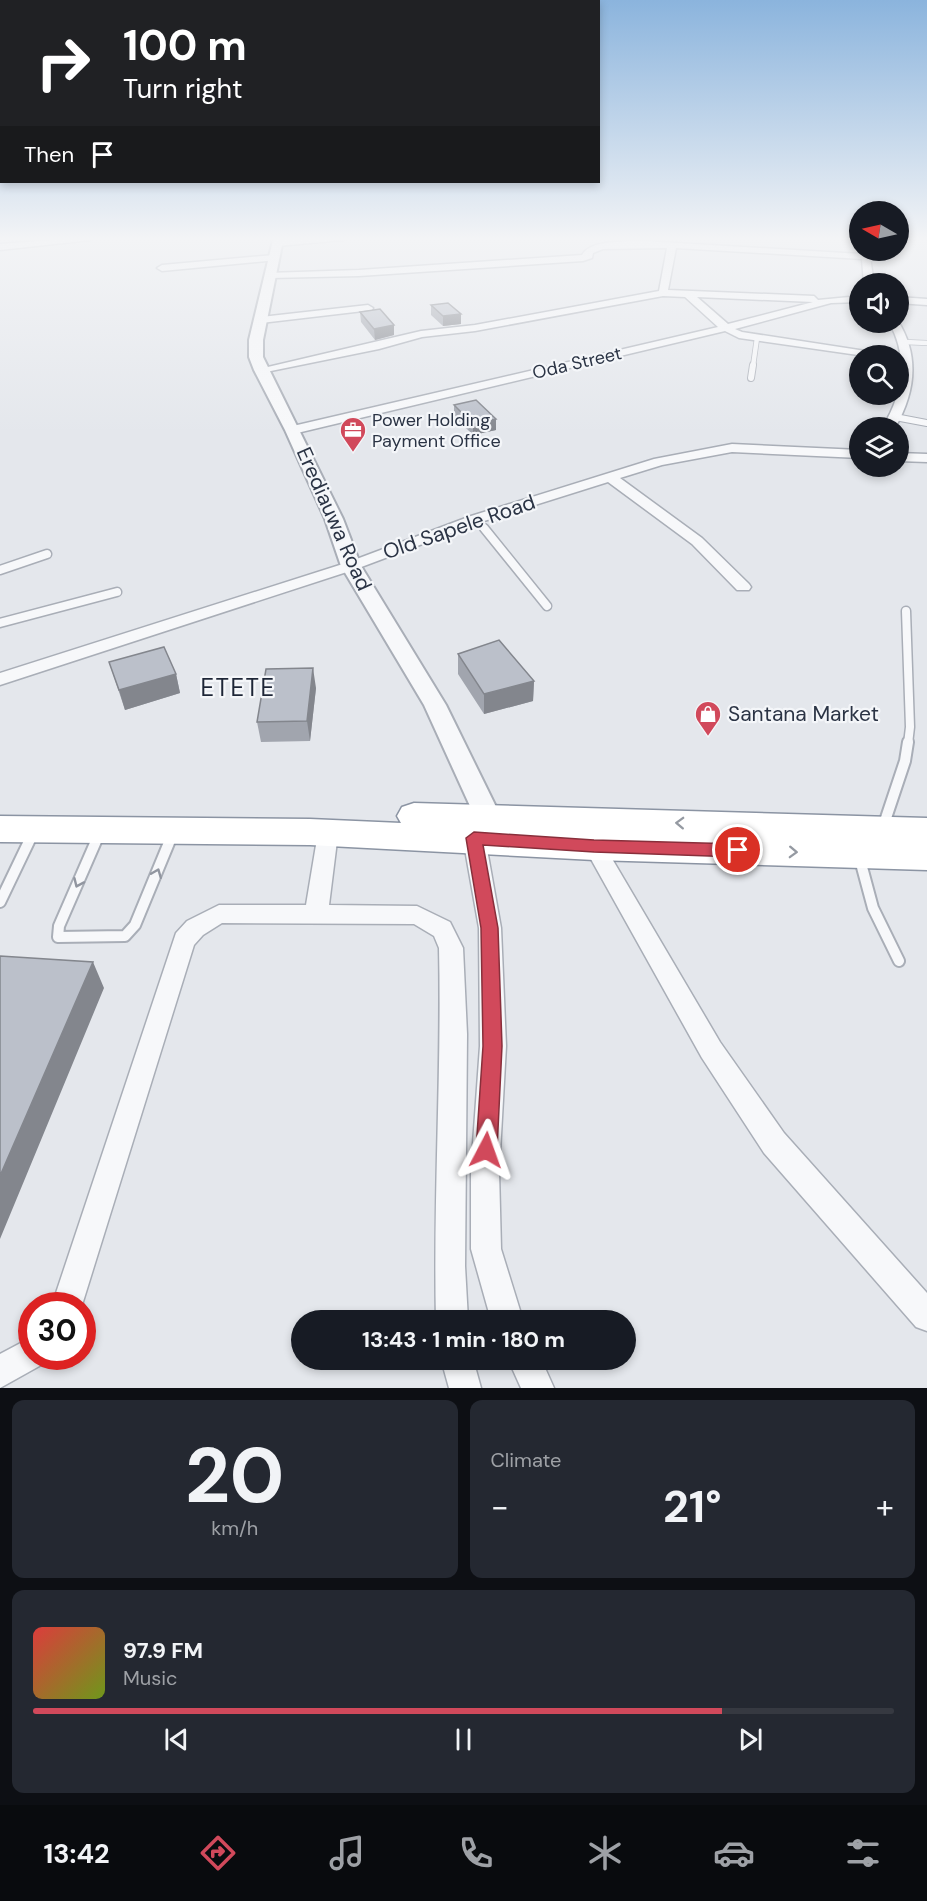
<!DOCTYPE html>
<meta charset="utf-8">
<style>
:root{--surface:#171b24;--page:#242831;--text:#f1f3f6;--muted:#9ea1a6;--line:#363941;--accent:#d1495b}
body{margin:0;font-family:"DM Sans",sans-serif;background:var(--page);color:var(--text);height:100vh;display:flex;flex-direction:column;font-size:22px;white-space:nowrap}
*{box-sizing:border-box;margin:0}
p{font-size:20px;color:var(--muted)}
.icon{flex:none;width:33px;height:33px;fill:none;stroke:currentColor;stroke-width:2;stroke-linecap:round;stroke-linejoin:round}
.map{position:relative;height:1388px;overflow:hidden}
.panel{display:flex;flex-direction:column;gap:12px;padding:12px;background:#0d0f14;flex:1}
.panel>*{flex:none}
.hud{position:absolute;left:0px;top:0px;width:600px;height:183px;box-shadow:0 3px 9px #0003;background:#202124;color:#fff;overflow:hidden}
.needle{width:39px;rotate:279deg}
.controls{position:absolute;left:849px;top:201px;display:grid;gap:12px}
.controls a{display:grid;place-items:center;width:60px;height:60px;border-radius:50%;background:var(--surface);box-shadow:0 3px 9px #0003;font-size:30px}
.speed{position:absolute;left:18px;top:1292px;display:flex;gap:12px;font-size:30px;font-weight:700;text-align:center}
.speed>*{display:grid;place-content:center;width:78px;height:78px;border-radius:50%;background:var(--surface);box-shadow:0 3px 9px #0003;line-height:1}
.speed .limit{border:9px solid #d22;background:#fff;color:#111}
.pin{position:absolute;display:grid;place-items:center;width:51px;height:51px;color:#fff;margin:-26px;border:3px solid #fff;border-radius:50%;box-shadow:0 2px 6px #0007}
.me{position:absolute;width:66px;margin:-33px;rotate:4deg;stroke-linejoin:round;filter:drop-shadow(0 0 4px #0008)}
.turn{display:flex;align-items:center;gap:21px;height:126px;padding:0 24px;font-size:27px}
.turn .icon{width:78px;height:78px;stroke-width:2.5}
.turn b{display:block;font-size:42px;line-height:51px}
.then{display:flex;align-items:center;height:57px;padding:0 24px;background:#0003;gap:12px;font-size:22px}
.big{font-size:45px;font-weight:700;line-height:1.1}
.panel .widget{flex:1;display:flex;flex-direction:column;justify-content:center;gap:9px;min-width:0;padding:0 21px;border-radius:12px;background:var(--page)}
.panel .dial{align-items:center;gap:0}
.dial b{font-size:78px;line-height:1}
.song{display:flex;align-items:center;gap:18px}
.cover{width:72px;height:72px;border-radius:9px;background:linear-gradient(135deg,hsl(0 70% 55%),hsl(80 70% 35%))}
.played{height:6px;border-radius:3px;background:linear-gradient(90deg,var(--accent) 80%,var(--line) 80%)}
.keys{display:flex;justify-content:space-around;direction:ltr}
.heat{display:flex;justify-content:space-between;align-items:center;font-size:33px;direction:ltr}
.panel .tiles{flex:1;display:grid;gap:12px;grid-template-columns:1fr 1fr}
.widget:last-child{grid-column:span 2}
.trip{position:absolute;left:291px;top:1310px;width:345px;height:60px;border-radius:30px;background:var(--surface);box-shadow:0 3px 9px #0003;font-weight:700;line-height:60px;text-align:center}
.dock{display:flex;height:96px;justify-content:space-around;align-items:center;background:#090b0e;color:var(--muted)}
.dock .icon{width:42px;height:42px}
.dock .on{color:var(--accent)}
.dock b{font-size:27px;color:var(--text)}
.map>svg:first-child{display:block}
</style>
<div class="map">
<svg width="927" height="1388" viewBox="0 0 927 1388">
<rect width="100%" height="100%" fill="#e4e7ec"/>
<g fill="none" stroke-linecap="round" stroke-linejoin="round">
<g stroke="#a9aeb7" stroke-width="6">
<path id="service-far3" d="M905,342L927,343
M753,366L757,338"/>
</g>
<g stroke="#a9aeb7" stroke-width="8">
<path id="service-far2" d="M751,378L753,365
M895,417L927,423
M476,519L485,530"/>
</g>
<g stroke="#a9aeb7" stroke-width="11">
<path id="service-far1" d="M484,528L547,606
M0,570L47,554
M906,611L910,727L908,744
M0,623L117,592"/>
</g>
<g stroke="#a9aeb7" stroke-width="14">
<path id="service" d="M883,827L905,761L908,742
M100,832L59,926L58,937L125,936L135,925L173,833
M859,856L873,908L899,961
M0,902L34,831"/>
</g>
<g stroke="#a9aeb7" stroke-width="3">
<path id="minor" d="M53,240H91L0,250V244Z
M343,240L278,246L274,243L284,240Z
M644,241L861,254V250H869L874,284H864L862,259L676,248L668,290L814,296L818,300L860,296V302L831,303L735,329L742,332L898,356H865L739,338L725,331L293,434L287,430L293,426L718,327L685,297L663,296L475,331L422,337L379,349L261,373L255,370L421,331L475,325L659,291L667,248L603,249L593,253L592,258L583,261L359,276L270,278L265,275L267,273L359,270L582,255C591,239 626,242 644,241ZM697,297L813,302L728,324Z
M274,255L277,256V260L162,271L157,268L162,265Z
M898,297L927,299V305L898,303Z
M368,305L373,308L372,310L261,323L256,320L261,317Z
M898,321C920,356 915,393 895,428H882C903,394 909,358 889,322Z
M732,444L860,450V458L732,452L662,465L620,478L702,538L749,584L751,587L749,590H737L692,544L608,482L481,522L356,569L0,685V673L346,563L471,516L654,459Z
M898,453L927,454V462L898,461Z
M328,825L335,827L338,833L329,905L417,906L450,922L463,948L467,1034L465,1266L468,1320H436C433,1196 442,1072 439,948L434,936L414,924L222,923L203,935L194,945L82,1305H52L176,933L187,921L219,905H306L318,833L321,827Z
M474,830L481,832L485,838L501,928L506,1046L499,1171L501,1249L523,1320H491L471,1249V1171L480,1046L479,928L463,838L467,832Z
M594,838L601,840L720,1042L784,1133L927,1293V1331L916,1327L764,1153L702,1058L587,852L583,846L587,840Z
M32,1337V1356H47L43,1364L0,1388V1354Z
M441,1359H473L481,1388H449Z
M508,1359H541L554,1388H521Z"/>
</g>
<g stroke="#a9aeb7" stroke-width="4">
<path id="tertiary" d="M273,240H283L263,340V357L343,519L361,566L446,705L501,817L497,824L488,827L479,824L475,817L424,705L341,566L325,519L285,430L254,370L249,357V340Z"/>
</g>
<g stroke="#8b94a3" stroke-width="3">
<path id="trunk" d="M414,803L927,818V870L594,860L310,845L0,842V816L310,819L401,823L397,816L402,807Z"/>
</g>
<use href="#service-far3" stroke="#f7f8fa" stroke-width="4.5"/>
<use href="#service-far2" stroke="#f7f8fa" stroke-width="6"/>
<use href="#service-far1" stroke="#f7f8fa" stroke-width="8"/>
<use href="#service" stroke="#f7f8fa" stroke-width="10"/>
<use href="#minor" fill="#f7f8fa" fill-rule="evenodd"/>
<use href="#tertiary" fill="#f7f8fa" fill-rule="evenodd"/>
<use href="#trunk" fill="#fff" fill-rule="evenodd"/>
</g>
<path fill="#a1a5ae" d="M431,305L461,324L443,326L431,315Z
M360,312L394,325V335L375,340L361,322Z
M454,405L496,419V430L473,435L454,416Z
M458,654L534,681L533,701L484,714L458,674Z
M109,662L176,674L180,693L125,710Z
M316,688L310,741L261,742L257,722Z"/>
<path fill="#83868d" d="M461,314V324L443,326V316Z
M394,325V335L375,340L374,329Z
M496,419V430L473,435V424Z
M313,668L316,688L310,741L307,721Z
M176,674L180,693L125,710L119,690Z
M534,681L533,701L484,714V694Z
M93,962L104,988L0,1239V1176Z"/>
<path fill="#bbc0ca" stroke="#83868d" stroke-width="1.5" d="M448,303L461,314L443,316L431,305Z
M380,309L394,325L374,329L360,312Z
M476,400L496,419L473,424L454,405Z
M499,640L534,681L484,694L458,654Z
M164,647L176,674L119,690L109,662Z
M313,668L307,721L257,722L266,669Z
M0,956L93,962L0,1176Z"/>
<defs><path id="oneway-chevron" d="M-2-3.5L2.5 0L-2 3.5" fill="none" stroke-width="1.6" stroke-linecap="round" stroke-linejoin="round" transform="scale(1.5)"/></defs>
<g stroke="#959aa2">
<use href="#oneway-chevron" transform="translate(680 823) rotate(-178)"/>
<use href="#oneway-chevron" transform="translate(793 852) rotate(2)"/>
</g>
<g stroke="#9196a0">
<use href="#oneway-chevron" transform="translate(157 873) rotate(-68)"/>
<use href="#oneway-chevron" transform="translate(78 883) rotate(114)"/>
</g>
<linearGradient id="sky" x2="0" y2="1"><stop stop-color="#8bb4dd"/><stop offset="0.55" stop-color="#f3f4f6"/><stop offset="1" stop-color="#f3f4f6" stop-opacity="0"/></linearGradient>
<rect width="927" height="434" fill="url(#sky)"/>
<path fill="#d1495b" stroke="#882f3b" stroke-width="1.5" d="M474,832L594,840L738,844L746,850L738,857L594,852L483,845L498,928L502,1046L497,1150L494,1158L486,1161L479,1158L476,1150L483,1046L481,928L466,838Z"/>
<defs>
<g id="office-pin" transform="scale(1.35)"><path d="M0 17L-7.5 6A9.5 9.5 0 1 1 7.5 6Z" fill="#d1495b" stroke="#f4f6f9"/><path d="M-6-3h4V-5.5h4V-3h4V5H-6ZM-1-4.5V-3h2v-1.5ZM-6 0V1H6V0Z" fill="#fff"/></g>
<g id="shop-pin" transform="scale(1.35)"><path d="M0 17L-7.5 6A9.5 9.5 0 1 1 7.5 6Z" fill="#d1495b" stroke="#f4f6f9"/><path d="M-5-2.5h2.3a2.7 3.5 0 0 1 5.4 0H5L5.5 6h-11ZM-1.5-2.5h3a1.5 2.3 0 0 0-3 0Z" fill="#fff"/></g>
</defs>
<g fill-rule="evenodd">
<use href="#office-pin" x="353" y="430"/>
<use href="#shop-pin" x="708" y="714"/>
</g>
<g text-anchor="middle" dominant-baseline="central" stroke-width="4.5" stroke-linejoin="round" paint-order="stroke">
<g font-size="18" fill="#2b3445" stroke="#f4f6f9">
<text transform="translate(577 363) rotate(-13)">Oda Street</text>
</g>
<g font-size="18" fill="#2b3445" stroke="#f4f6f9" text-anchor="start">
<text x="372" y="420">Power Holding<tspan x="372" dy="21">Payment Office</tspan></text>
</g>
<g font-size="21" fill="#2b3445" stroke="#f4f6f9">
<text transform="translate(334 519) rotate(66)">Erediauwa Road</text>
<text transform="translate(459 527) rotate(-19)">Old Sapele Road</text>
</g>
<g font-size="21" fill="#2b3445" stroke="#f4f6f9" text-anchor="start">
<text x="728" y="714">Santana Market</text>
</g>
<g font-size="24" letter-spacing="1.5" fill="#1d2536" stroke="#f4f6f9">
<text x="238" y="687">ETETE</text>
</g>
</g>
</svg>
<div class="controls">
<a><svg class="needle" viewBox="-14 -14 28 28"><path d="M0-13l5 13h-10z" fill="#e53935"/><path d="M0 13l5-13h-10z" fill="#9ea1a6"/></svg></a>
<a><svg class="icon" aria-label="sound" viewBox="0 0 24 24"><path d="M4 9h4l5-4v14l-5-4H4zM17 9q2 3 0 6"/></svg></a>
<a><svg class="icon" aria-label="search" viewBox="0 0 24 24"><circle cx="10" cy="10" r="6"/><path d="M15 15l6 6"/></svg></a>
<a><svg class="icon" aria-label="layers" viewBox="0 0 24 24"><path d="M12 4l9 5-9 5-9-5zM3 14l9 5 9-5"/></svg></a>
</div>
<div class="speed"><div class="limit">30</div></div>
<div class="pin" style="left:738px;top:850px;background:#d93025"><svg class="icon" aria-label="arrive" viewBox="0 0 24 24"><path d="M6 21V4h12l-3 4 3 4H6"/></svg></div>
<svg class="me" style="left:486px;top:1150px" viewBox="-20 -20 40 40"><path d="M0-17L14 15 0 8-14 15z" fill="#d1495b" stroke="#fff" stroke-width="4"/></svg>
<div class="trip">13:43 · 1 min · 180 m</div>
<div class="hud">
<div class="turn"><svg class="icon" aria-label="right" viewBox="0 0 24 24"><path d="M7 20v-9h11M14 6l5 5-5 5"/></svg><div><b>100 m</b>Turn right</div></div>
<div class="then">Then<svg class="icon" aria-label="arrive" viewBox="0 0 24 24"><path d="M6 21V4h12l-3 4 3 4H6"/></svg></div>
</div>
</div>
<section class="panel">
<div class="tiles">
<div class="widget dial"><b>20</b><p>km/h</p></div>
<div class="widget"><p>Climate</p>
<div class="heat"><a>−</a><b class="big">21°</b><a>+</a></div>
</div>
<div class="widget">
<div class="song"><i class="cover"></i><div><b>97.9 FM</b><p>Music</p></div></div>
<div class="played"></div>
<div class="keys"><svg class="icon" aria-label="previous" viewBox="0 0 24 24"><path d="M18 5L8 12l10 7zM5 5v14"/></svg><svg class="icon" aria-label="pause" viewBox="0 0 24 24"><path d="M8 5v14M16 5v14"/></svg><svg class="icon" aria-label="next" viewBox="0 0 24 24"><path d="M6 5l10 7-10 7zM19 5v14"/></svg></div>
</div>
</div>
</section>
<nav class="dock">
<b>13:42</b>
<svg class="icon on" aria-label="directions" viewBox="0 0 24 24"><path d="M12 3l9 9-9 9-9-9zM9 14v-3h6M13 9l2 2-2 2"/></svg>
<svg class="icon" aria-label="music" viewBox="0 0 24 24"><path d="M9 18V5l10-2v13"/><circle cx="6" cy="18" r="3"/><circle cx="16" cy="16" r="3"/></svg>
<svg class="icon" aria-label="phone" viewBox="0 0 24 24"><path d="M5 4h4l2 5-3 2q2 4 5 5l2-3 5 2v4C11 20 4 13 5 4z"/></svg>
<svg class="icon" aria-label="climate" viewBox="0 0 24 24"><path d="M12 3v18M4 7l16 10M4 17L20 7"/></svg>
<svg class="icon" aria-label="car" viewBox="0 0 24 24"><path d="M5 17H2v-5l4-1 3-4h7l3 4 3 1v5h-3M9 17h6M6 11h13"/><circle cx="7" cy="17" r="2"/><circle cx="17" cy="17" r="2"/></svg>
<svg class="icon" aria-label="filters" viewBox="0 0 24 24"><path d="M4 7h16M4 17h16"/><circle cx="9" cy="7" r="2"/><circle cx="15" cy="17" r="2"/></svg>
</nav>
